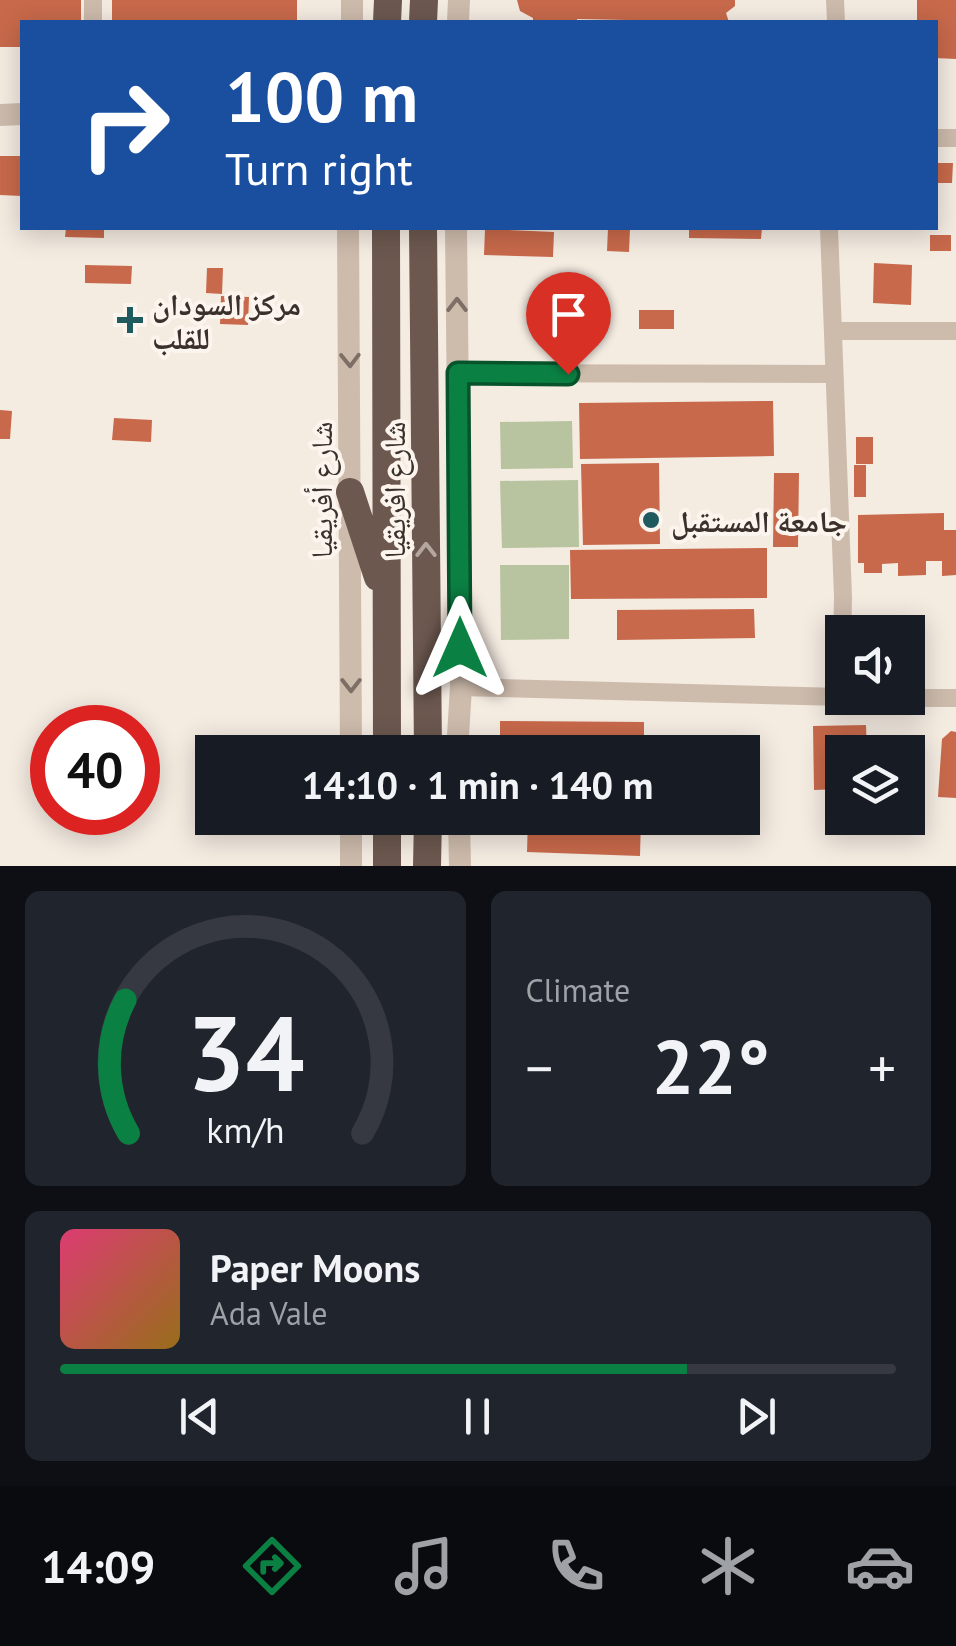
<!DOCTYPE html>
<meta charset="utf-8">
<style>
:root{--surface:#171b24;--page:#20242c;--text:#f1f3f6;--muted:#9ea1a6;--line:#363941;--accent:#0b8043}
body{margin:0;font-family:"PT Sans","Noto Naskh Arabic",sans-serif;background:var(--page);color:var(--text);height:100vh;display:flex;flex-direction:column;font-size:38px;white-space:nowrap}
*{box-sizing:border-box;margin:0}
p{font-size:32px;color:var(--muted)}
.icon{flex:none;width:55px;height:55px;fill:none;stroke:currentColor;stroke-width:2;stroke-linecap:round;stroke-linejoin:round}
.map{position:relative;height:866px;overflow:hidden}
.side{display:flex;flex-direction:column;gap:25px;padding:25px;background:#0d0f14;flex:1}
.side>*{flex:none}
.hud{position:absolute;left:20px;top:20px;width:918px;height:210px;border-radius:0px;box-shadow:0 5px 25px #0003;background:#1a4fa0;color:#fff;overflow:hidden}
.fabs{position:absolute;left:825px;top:615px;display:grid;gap:20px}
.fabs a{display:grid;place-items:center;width:100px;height:100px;border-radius:0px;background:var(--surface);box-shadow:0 5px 25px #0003;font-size:50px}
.speed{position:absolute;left:30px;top:705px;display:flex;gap:20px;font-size:50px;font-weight:700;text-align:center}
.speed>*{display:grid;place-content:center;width:130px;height:130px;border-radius:50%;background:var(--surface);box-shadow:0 5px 25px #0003;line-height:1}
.speed .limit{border:15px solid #d22;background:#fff;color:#111}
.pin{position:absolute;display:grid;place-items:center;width:85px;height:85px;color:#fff;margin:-102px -42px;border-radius:50% 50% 50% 0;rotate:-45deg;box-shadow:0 0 10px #0007}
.pin .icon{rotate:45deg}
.me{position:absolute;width:110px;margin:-55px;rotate:0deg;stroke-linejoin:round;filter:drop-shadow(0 0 8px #0008)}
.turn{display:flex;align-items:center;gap:35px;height:210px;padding:0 40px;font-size:45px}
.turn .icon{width:130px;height:130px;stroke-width:2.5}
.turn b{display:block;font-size:70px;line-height:85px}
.big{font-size:75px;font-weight:700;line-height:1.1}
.side .card{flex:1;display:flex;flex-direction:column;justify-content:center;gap:15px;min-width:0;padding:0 35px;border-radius:15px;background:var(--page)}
.side .dial{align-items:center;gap:0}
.dial svg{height:260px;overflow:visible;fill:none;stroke:var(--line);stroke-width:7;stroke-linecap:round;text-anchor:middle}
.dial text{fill:var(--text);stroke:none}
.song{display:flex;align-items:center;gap:30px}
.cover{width:120px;height:120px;border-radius:15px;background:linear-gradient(135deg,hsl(340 70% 55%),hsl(40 70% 35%))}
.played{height:10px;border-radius:5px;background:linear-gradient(90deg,var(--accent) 75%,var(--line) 75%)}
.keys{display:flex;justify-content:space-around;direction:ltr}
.heat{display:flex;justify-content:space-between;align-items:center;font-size:55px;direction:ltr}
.side .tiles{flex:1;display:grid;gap:25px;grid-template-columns:1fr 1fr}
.card:last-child{grid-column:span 2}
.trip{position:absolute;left:195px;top:735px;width:565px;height:100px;border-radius:0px;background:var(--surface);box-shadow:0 5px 25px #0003;font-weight:700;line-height:100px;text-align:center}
.tab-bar{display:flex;height:160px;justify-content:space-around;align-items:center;background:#090b0e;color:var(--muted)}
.tab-bar .icon{width:70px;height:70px}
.tab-bar .selected{color:var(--accent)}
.tab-bar b{font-size:45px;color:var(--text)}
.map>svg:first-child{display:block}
</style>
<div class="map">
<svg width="956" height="866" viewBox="0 0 956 866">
<rect width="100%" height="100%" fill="#f4ebe1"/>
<path fill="#b8c4a0" d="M572,421L573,468L501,469L500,422Z
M578,480L579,547L502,548L500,481Z
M500,565H569V639L501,640Z"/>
<path fill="#c8694b" d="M0,0H81V22H22V47H0Z
M112,0H297V22H112Z
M517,0H735V6L726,13L729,22L577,19V22H533V18L520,11Z
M917,0H956V59L935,58V22H917Z
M0,156H22V196L0,195Z
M935,163H953L952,183H935Z
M66,228H104V238L65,237Z
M608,228H630L629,252L607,251Z
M689,228H762L761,239L689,238Z
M485,229L554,232L553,257L484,255Z
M930,235H951V251H930Z
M874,263L912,265L911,305L873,303Z
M85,265L132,266L131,284L85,283Z
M207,268H223L222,294L206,293Z
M221,296L249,297L248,325L220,324Z
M639,310H674V329H639Z
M773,401L774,456L580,459L579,403Z
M0,410L12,411L10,439H0Z
M114,418L152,420L151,442L112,440Z
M856,437H873V464H856Z
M659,463L660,544L583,545L581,464Z
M854,465H866V497H854Z
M774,473H799L798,547H773Z
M944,513V530H956V575L942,576V561H926V575L898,576V563L882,564V573H864V563H858V515Z
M767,548V598L571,599L570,550Z
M754,609L755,638L617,640V610Z
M500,721L644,722V752H500Z
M866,725L867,752H842V789L814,790L813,726Z
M951,731L956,732V798L938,797L942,739Z
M528,818H641L640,856L527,852Z"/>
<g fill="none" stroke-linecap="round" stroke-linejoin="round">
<path stroke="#cdbbac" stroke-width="18" d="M835,0L836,22
M93,22V0
M935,138H956
M829,228L843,597L841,697
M833,331H956
M458,373L834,374
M461,687L842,697
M893,698H956"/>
<path stroke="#cdbbac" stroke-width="22" d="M352,22V0
M458,22L459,0
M0,115L22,114
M348,228L351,752
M456,228L461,687L457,752
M351,818V866
M459,818L460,866"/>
<path stroke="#6c584f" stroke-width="28" d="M387,22L388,0
M423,22L424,0
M386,228L387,752
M423,228L428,752
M350,492L378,577
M387,866V818
M427,866L428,818"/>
</g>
<defs><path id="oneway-chevron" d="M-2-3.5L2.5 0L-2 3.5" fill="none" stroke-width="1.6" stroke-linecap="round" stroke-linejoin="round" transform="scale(2.5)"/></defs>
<g stroke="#7d6f65">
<use href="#oneway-chevron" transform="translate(457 305) rotate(-90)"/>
<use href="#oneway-chevron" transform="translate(350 360) rotate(89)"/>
<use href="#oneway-chevron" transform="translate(351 685) rotate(90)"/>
</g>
<use stroke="#b4a69e" href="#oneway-chevron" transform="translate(426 550) rotate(-90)"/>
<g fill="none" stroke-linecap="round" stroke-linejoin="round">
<g stroke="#07532c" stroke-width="25">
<path id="route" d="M460,648L458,373L568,374"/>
</g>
<use href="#route" stroke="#0b8043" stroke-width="18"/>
</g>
<g fill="#1f5a5e" stroke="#fbf5ee" stroke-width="4">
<path d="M125 305h10v10h10v10h-10v10h-10v-10h-10v-10h10z"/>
<circle cx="651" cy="520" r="10"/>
</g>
<g text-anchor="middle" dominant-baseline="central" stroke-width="8" stroke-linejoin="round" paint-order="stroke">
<g font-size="30" font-weight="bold" fill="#3b302b" stroke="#fbf5ee" text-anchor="start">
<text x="152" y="303">مركز السودان<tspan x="152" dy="34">للقلب</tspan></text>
<text x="671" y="520">جامعة المستقبل</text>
</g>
<g font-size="30" fill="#3b302b" stroke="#fbf5ee">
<text transform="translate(320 490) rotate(-90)">شارع أفريقيا</text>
<text transform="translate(393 490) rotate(-90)">شارع افريقيا</text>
</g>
</g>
</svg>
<div class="fabs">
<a><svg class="icon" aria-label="sound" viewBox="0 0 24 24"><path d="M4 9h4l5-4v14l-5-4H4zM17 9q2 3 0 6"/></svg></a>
<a><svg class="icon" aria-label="layers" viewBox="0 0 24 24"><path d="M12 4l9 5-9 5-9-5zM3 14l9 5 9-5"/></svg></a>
</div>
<div class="speed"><div class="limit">40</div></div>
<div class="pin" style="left:568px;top:374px;background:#d93025"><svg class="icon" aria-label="arrive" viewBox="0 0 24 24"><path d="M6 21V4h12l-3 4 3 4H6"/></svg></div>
<svg class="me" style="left:460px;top:648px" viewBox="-20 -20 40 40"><path d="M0-17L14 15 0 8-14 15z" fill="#0b8043" stroke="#fff" stroke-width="4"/></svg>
<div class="trip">14:10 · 1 min · 140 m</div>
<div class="hud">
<div class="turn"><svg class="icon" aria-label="right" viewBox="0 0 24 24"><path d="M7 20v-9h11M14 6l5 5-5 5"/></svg><div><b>100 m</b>Turn right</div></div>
</div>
</div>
<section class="side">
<div class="tiles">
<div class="card dial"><svg viewBox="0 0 100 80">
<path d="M14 69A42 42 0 1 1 86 69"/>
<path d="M14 69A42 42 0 0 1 13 28" stroke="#0b8043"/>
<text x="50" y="56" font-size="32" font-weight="700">34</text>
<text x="50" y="72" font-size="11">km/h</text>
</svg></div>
<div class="card"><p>Climate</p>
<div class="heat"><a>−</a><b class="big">22°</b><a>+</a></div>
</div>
<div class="card">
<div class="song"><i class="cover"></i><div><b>Paper Moons</b><p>Ada Vale</p></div></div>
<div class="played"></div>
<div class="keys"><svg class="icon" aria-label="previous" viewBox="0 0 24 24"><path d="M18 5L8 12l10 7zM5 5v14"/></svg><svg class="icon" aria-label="pause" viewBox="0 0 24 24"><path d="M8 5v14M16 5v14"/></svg><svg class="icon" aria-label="next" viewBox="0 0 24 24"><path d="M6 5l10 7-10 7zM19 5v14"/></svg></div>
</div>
</div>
</section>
<nav class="tab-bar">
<b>14:09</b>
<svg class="icon selected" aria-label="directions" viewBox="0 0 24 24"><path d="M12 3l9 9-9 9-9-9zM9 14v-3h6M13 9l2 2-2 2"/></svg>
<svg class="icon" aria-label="music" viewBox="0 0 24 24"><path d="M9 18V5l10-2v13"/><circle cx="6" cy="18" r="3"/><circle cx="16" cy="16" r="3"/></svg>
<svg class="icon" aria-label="phone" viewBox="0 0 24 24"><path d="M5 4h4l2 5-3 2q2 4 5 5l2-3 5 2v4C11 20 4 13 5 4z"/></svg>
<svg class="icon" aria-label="climate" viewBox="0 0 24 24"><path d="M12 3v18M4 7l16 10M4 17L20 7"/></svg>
<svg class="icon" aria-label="car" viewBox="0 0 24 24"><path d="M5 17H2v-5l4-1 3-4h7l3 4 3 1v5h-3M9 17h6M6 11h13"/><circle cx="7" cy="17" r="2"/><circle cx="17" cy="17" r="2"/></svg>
</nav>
